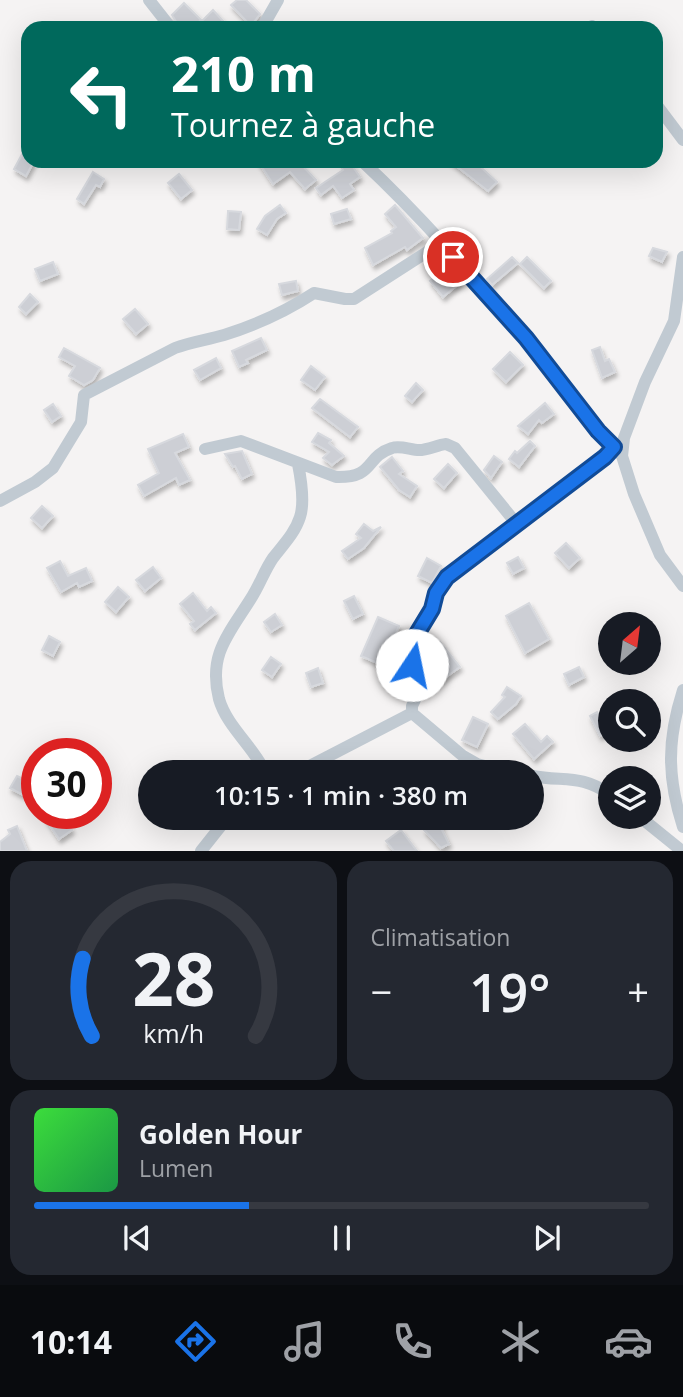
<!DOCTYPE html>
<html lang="fr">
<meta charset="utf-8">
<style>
:root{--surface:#171b24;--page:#242831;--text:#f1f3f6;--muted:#9ea1a6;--line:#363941;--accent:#1a73e8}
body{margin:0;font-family:"Open Sans",sans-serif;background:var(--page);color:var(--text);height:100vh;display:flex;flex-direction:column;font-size:26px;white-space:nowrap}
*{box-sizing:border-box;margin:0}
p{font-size:23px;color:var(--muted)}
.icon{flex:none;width:38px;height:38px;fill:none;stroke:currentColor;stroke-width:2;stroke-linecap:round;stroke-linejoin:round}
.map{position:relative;height:851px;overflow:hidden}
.drawer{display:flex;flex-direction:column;gap:10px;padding:10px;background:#0d0f14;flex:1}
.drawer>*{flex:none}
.top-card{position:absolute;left:21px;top:21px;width:642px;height:147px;border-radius:21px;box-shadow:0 7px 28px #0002;background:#00695c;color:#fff;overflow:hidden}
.needle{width:46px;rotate:28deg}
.fabs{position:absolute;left:598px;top:612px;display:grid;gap:14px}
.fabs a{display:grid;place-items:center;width:63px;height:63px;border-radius:50%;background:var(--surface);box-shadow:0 7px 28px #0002;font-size:35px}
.speed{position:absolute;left:21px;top:738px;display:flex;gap:14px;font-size:35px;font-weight:700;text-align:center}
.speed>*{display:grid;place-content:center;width:91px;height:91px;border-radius:50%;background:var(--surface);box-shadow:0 7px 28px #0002;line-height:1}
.speed .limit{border:10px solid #d22;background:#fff;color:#111}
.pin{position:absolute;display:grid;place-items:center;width:60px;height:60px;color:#fff;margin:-30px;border:4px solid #fff;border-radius:50%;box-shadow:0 2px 7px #0007}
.me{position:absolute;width:77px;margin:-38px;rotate:11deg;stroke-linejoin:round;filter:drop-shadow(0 0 5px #0008)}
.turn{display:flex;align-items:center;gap:24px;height:147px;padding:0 35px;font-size:32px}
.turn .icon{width:91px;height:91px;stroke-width:2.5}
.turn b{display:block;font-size:49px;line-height:60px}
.big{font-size:52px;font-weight:600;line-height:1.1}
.drawer .tile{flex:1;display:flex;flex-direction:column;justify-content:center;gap:10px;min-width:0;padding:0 24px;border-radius:21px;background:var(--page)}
.drawer .dial{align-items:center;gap:0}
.dial svg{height:182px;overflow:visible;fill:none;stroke:var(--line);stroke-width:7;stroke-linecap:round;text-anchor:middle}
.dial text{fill:var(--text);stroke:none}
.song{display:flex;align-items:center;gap:21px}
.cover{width:84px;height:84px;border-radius:10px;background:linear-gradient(135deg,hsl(120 70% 55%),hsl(140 70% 35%))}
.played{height:7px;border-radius:4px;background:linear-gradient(90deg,var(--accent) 35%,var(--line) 35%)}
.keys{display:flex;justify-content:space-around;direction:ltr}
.heat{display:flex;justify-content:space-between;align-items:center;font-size:38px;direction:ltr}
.drawer .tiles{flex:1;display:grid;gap:10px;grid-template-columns:1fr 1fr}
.tile:last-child{grid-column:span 2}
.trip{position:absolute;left:138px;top:760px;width:406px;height:70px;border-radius:35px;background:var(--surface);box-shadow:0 7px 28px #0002;font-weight:600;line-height:70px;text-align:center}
.tabs{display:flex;height:112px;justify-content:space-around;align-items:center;background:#090b0e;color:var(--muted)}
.tabs .icon{width:49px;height:49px}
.tabs .selected{color:var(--accent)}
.tabs b{font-size:32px;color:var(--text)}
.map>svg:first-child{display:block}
</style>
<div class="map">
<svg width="683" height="851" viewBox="0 0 683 851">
<defs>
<filter id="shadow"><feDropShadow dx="2" dy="4" stdDeviation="2" flood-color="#0004"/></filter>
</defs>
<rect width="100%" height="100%" fill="#f5f3f3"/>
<path fill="#cdcfd5" stroke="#d7d9de" stroke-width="2" filter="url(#shadow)" d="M237,0H246L260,14L251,26L231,5Z
M184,3L201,20L192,28H180L172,15Z
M213,10L223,21L216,28H209L202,21Z
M28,143V161H34L26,176L14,169Z
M258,161H298L316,180L305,189L290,172L273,184Z
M349,161L360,177L350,184L354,190L342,198L333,186L321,195L316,188L343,170L341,167Z
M450,161H474L497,182L488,191Z
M93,172L104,179L100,187L96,185L84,204L77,199Z
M179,174L192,190L181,199L168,183Z
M280,205L286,213L277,219L267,235L257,229L265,216Z
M395,205L423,238L407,250L405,247L373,265L365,248L392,233L391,231L396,227L385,214Z
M347,209L351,219L334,224L331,214Z
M228,211L241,212L239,230L227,229Z
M653,248L667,252L662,262L649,256Z
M512,257L518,263L492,285L487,279Z
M527,257L551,281L544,288L520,264Z
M53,262L58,274L40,281L35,269Z
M437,275L444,284L455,275L461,282L443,297L430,281Z
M296,281L298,291L282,295L279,284Z
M30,294L38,302L26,314L19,307Z
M135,309L148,324L136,334L123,319Z
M261,338L267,350L246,360L248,363L239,367L232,351Z
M600,347L605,361L609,359L615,372L602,378L592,350Z
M64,348L100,368L93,380L84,385L69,376L75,366L59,357Z
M510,352L523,365L506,382L493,369Z
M216,358L221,368L200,380L194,370Z
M311,366L325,377L315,390L301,380Z
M416,383L423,390L412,402L405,396Z
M320,399L358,427L350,437L312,408Z
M545,403L554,414L542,423L539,420L528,434L518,426Z
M53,404L61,416L52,422L44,410Z
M318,433L331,440L329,443L344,456L332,465L323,458L329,452L312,442Z
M183,434L189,447L175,453L190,480L179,485L176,478L144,496L138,485L159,473L148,449Z
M530,441L535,446L519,467L509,459L515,451L517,453Z
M242,451L252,474L242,479L235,466L233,467L225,454Z
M494,456L502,462L491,478L484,470Z
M392,457L403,471L399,474L417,486L410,497L399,490L380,467Z
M448,464L457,473L444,488L434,479Z
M42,506L53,516L42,528L31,518Z
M364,524L373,531L381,527L364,548L348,559L342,551L361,538L356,534Z
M566,543L580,558L569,568L555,553Z
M518,557L524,568L513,574L507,563Z
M427,558L441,566L432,583L418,576Z
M60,561L68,576L86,568L92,581L79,587L77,583L61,592L47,568Z
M153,567L161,578L145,591L136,580Z
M118,587L129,597L116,612L105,602Z
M193,593L207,611L211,607L216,613L195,630L190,624L194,621L180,604Z
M354,596L363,614L353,619L344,601Z
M529,603L549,639L525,653L506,616Z
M275,614L282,625L271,632L264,622Z
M378,617L399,626L382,665L361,656Z
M49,636L60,642L53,656L42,650Z
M440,642L460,667L433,686L428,674L440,666L428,653Z
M271,657L281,664L272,677L262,670Z
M579,667L584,677L569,685L564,674Z
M318,668L323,683L311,687L306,673Z
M507,687L521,696L516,704L498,719L491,712L505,697L502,695Z
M597,712L608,732L600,736L590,716Z
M473,717L488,724L477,747L462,740Z
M525,724L541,742L547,736L553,742L534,759L513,734Z
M17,776L30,782L23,795L10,788Z
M51,814H61L72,830L59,839L45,818Z
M428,817H452L440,826L449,844L441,848L424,830L432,823Z
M17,826L27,851H0V842L10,834L8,830Z
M401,830L417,851H394L386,841Z"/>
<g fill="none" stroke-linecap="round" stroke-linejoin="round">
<path stroke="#c1cad2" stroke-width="12" d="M149,0L171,28
M592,26L593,28
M262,28L278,0
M656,104L683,140
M362,161C420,215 473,276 525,337C558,376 587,419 622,456
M683,257L674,321L645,382L624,438L622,456L634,494L660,555L683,586
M205,449L241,441L336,477C376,478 364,457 392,448C400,445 411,450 419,450C428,450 437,445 446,444L455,448L516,523
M0,501L35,482L53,468L81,422L84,395L175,348C191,342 207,340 224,335C256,325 285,312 314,293L345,299H354L441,243
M683,690C667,740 667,777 683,827
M412,713V706L423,683L412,665L413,642L432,609L436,593L447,577L605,457L614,447
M412,713L463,756L477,764L507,772
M265,772C253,746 227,727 219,699C208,655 228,635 250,600C259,587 264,571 273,558C283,545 295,533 300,517C305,502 301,479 298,464
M298,772L412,713
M532,776C565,782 581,774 611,795
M640,817L682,851
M201,851L228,817"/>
</g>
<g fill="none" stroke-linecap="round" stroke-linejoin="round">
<g stroke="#114b97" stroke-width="18">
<path id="route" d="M412,665V642L432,609L436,593L447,577L605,457L614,447L598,431L526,338L453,257"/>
</g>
<use href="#route" stroke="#1a73e8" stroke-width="12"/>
</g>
</svg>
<div class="fabs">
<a><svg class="needle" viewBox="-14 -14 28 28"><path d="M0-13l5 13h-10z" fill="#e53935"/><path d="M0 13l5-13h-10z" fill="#9ea1a6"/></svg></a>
<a><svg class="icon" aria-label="search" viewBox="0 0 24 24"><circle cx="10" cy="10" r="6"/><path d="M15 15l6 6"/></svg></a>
<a><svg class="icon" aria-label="layers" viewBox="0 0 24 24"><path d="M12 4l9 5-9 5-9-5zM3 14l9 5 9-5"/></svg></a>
</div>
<div class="speed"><div class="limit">30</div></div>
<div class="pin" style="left:453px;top:257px;background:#d93025"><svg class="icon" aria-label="arrive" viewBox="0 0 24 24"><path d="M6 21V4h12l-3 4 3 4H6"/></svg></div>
<svg class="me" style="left:412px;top:665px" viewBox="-20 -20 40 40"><circle r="19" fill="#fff"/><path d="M0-13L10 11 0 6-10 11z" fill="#1a73e8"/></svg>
<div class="trip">10:15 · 1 min · 380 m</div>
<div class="top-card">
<div class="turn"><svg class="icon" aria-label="left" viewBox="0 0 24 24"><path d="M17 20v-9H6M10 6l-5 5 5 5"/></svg><div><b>210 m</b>Tournez à gauche</div></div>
</div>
</div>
<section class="drawer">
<div class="tiles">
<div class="tile dial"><svg viewBox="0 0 100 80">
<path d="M14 69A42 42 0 1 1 86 69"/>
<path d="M14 69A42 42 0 0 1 10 35" stroke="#1a73e8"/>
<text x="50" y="56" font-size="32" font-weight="700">28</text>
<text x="50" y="72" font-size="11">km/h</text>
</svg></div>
<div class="tile"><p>Climatisation</p>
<div class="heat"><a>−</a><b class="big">19°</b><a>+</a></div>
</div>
<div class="tile">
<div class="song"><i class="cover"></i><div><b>Golden Hour</b><p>Lumen</p></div></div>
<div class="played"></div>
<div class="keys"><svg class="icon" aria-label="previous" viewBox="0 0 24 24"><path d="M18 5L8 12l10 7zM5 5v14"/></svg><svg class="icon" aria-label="pause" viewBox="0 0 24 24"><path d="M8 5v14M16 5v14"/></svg><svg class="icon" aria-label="next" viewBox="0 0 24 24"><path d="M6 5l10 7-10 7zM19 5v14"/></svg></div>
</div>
</div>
</section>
<nav class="tabs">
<b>10:14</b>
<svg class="icon selected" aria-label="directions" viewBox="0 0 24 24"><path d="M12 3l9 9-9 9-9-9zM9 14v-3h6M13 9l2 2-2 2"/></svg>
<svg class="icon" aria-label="music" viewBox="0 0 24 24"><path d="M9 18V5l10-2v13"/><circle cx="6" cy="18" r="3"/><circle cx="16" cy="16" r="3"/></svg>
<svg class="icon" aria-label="phone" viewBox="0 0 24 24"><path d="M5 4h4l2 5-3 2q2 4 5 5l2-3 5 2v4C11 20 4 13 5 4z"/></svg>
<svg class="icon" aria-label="climate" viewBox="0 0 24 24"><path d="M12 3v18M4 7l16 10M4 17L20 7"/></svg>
<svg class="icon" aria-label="car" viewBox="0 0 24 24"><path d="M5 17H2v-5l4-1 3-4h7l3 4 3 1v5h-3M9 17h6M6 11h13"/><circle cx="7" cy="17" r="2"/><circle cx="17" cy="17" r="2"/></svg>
</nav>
